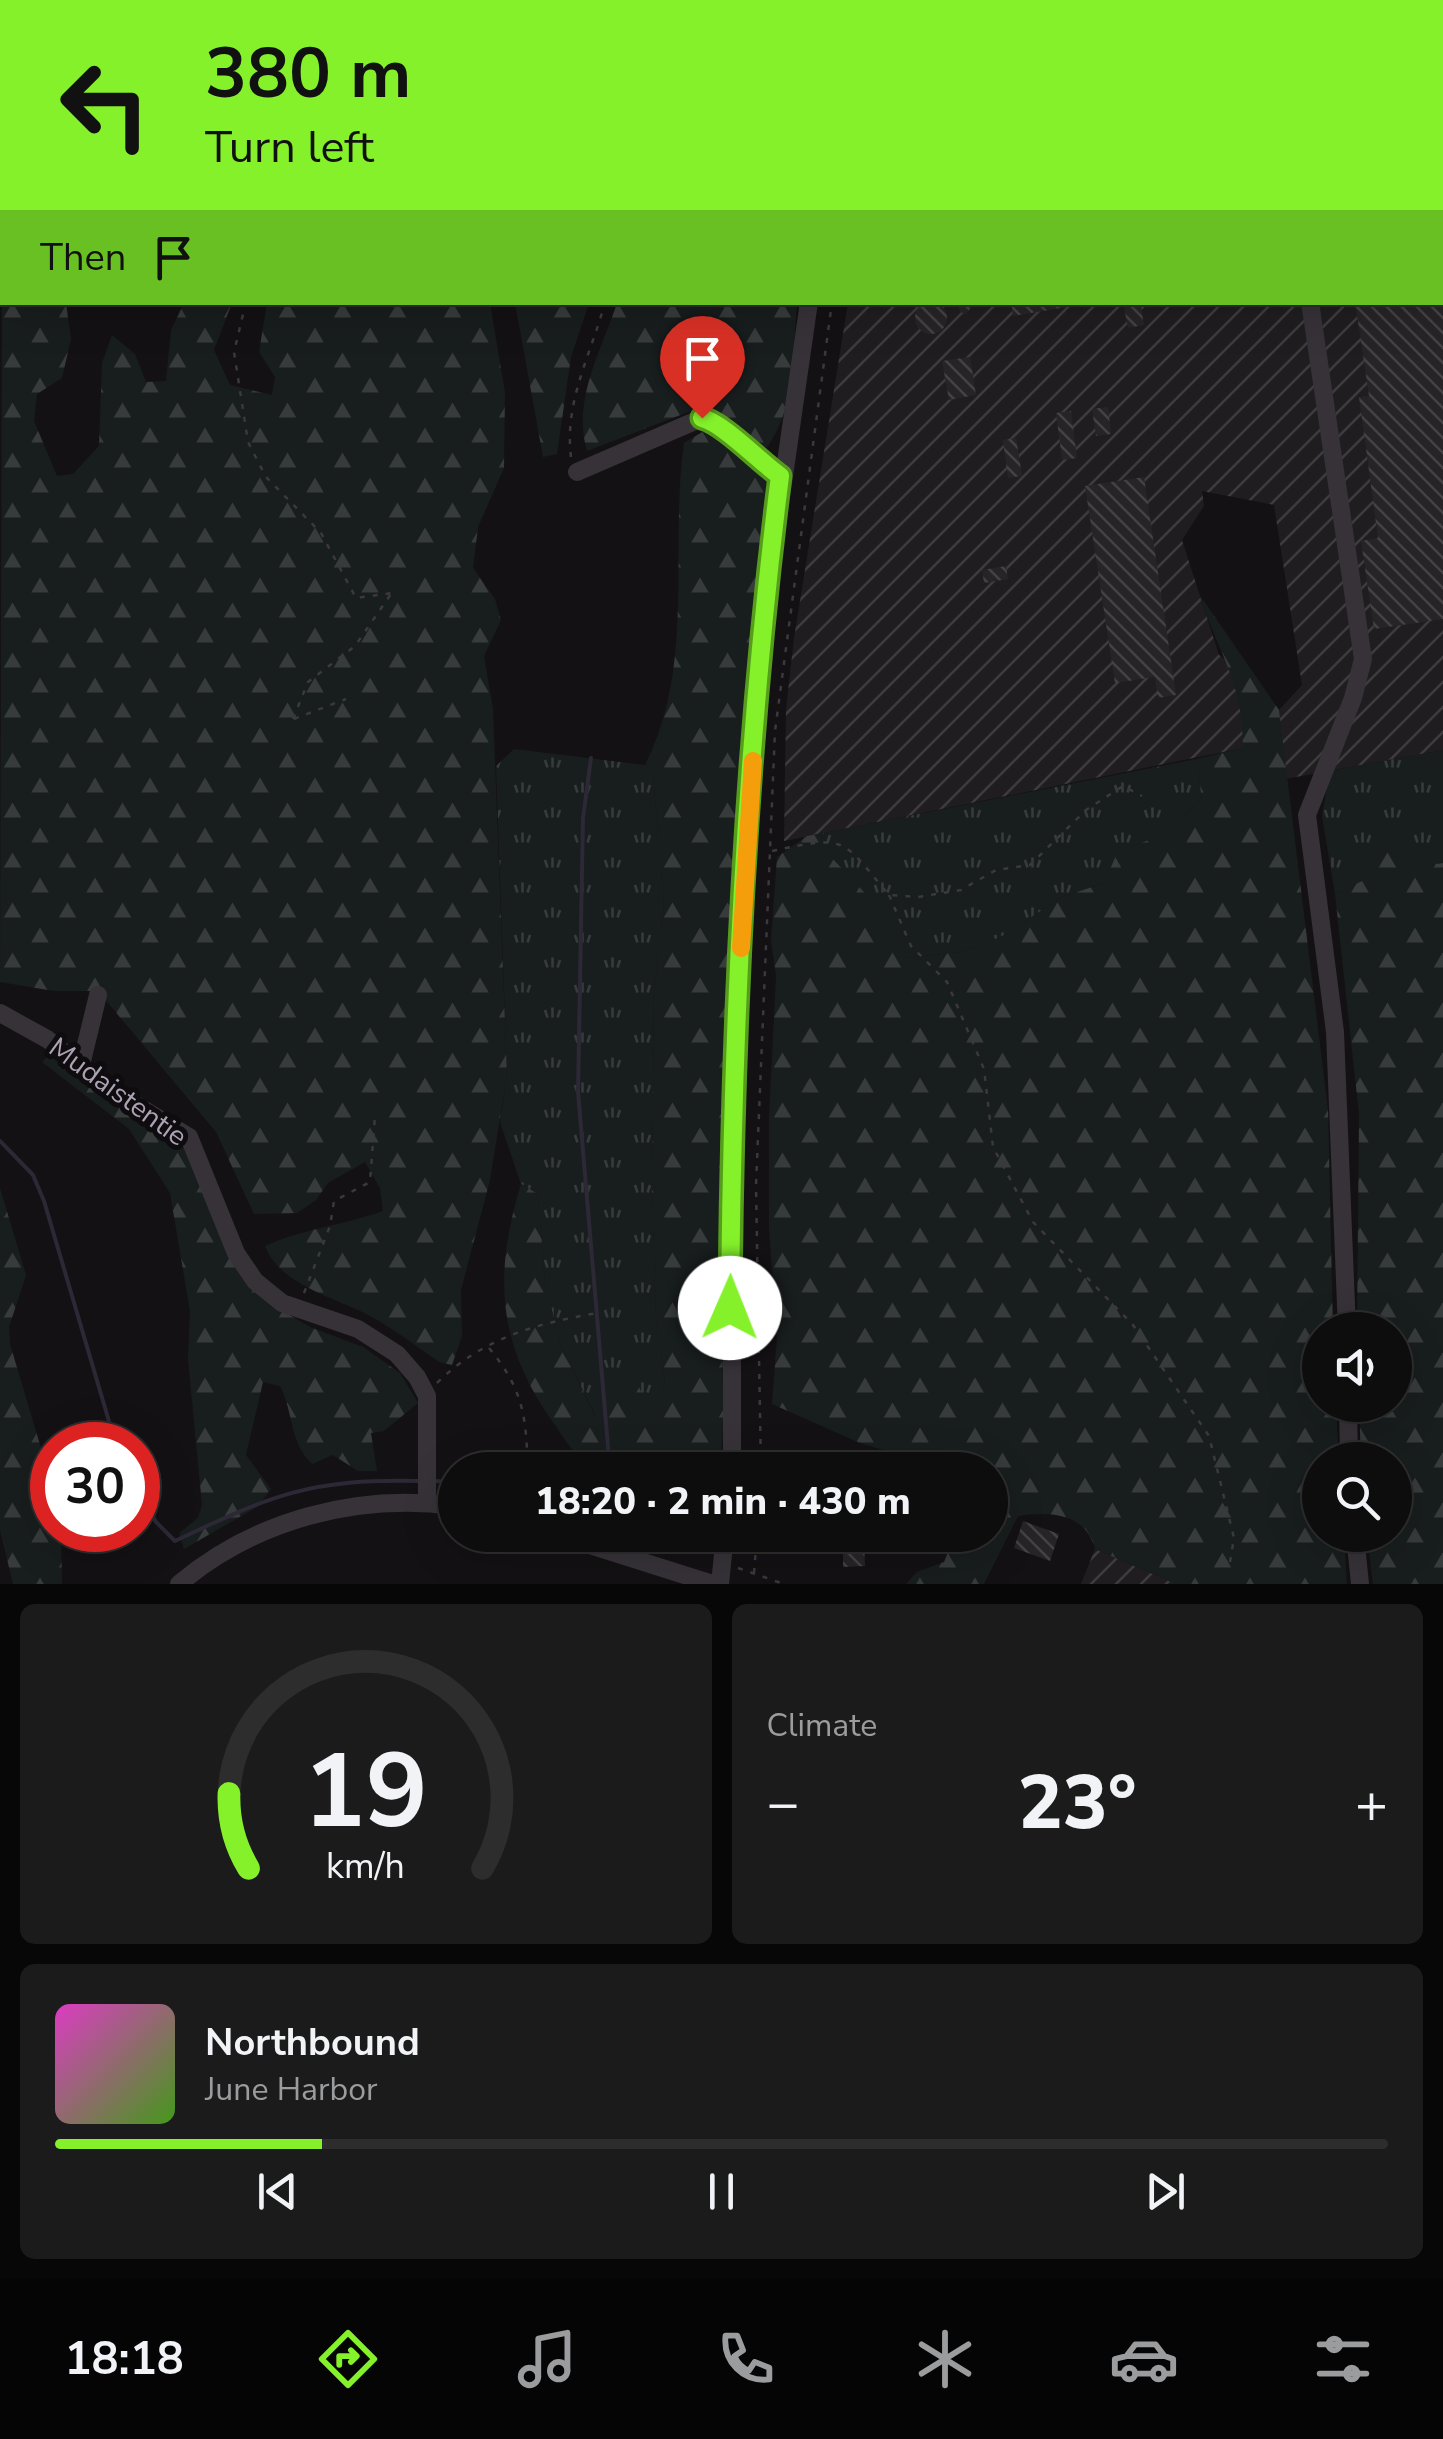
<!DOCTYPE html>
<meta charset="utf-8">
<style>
:root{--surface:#0e0d0e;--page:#1c1b1c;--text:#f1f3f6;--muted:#9b9c9e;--line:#2e2d2e;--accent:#84f12b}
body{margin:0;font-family:"Nunito Sans",sans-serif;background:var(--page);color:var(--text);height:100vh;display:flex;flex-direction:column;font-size:38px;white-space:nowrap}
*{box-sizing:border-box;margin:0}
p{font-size:32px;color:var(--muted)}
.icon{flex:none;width:55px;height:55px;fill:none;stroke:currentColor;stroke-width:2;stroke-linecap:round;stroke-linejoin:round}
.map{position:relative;height:1584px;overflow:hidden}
.details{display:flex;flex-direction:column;gap:20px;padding:20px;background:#080708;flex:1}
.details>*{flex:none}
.top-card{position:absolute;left:0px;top:0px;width:1445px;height:305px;box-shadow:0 10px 40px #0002,0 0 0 2px var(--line);background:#84f12b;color:#111;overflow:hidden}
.tools{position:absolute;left:1302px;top:1312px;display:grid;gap:20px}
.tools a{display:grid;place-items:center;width:110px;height:110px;border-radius:50%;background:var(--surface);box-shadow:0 10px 40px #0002,0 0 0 2px var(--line);font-size:50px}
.speed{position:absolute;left:30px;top:1422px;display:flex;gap:20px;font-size:50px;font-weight:700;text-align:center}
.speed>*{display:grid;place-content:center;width:130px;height:130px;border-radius:50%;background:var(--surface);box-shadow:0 10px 40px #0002,0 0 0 2px var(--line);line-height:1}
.speed .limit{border:15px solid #d22;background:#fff;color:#111}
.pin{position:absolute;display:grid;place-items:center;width:85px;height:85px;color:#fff;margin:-102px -42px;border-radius:50% 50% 50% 0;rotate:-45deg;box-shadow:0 0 10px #0007}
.pin .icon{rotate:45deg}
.me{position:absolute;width:110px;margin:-55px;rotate:1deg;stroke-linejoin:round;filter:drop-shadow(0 0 8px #0008)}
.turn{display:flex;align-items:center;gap:35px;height:210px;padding:0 40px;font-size:45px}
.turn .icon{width:130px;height:130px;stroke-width:2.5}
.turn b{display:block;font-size:70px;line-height:85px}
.then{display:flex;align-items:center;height:95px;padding:0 40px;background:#0003;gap:20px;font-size:38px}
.big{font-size:75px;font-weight:800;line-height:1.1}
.details .card{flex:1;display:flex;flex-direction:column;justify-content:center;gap:15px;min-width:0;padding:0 35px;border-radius:15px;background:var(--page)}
.details .dial{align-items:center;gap:0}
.dial svg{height:260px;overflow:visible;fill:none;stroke:var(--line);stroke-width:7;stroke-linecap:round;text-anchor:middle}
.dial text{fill:var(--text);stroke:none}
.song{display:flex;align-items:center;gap:30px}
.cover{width:120px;height:120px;border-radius:15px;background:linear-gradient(135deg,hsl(310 70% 55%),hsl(100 70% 35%))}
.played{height:10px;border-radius:5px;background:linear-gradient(90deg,var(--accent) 20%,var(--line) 20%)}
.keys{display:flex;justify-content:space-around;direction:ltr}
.heat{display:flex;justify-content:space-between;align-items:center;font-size:55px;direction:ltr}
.details .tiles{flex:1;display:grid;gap:20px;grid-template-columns:1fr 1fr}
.card:last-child{grid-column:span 2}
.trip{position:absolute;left:438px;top:1452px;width:570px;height:100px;border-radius:50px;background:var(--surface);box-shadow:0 10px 40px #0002,0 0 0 2px var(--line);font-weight:800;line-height:100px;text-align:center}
.tabs{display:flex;height:160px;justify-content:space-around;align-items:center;background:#060506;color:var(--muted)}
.tabs .icon{width:70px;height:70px}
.tabs .active{color:var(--accent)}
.tabs b{font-size:45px;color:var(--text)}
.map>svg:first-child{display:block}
</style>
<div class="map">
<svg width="1443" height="1584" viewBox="0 0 1443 1584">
<defs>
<pattern id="industrial-furrows" width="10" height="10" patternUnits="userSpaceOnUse" patternTransform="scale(2.5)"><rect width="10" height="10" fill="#1f1d20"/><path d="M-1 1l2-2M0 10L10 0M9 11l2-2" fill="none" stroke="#3d3b3e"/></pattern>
<pattern id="grass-tufts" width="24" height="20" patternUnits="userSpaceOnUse" patternTransform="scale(2.5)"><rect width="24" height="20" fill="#181d1d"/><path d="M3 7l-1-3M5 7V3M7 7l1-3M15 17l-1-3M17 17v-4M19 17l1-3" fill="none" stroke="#373b3b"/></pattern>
<pattern id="forest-firs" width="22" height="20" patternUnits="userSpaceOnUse" patternTransform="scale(2.5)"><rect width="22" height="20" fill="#181d1d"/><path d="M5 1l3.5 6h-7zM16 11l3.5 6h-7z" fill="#373b3b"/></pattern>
<pattern id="building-back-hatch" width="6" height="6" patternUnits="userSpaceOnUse" patternTransform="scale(2.5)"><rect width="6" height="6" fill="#262427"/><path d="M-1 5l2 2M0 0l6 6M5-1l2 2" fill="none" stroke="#434144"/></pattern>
</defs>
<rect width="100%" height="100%" fill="#131113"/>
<path fill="url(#industrial-furrows)" d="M970,0H1443V750L1285,779L1279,710L1302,685L1274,505L1202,491L1204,506L1182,540L1219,655L1229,662L1243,704V748L784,841L786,709L794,638L848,303L1442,302V2H965Z
M1095,1549L1176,1584H1081Z"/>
<path fill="url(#grass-tufts)" d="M514,749L645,765L653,775L664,905L654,989L652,1190L656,1317L665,1382L652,1425L643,1419V1396L596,1417L560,1344L545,1282L538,1194L521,1184L500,1122L507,1075L496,766Z
M1443,750V863L1362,881L1335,894L1322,816L1330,771Z
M1196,759L1202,800L1155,838L1119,851L1104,883L1062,897L1001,937L959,952L906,958L878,907L830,857L823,833Z"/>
<path fill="url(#forest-firs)" d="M1,0H434V2H2V9Z
M2,292V302L66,303L71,339L62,378L37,394L34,421L57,476L73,474L99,446L102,363L112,335L135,354L146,382L166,381L171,330L184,303H232L214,350L230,385L272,395L275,377L259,352L267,303H490L505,393L504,468L478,527L473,568L495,599L501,620L484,656L493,709L507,1075L490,1180L461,1290L462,1336L452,1365L439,1362C418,1347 396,1331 374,1318C339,1298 281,1287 265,1246C302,1229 344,1225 383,1211L380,1188L365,1162L328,1183L316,1200L297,1213L254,1214L216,1132L98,991H54L0,982Z
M515,303H589L571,357L557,454L543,457Z
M617,303H797C793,349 796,409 767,447H753L713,409H696L587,451C572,400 601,352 617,303Z
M704,431L721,436L768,475L769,492C733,736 727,981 720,1227C718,1308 728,1390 720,1470C695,1470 614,1477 596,1470C578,1462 566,1441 555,1425C497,1345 493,1276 521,1184L538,1194L545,1282L560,1344L595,1416L606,1409L603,1382L634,1376L643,1396V1419L652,1424L665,1382L656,1317L652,1190L654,989L664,905L653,775L645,765C696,665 669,550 684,443Z
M1199,594L1279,710L1328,1110L1333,1330H1320V1405H1336L1339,1460H1320V1535H1344L1347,1584H1176L1095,1549C1086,1513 1050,1511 1018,1516L984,1584H906L917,1572L944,1562L955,1535H990V1470H922L897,1454L860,1443L772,1404L777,1338L769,1227V1119L776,976L771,941L777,857L807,836L823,833L831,857L878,907L907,958L959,952L1001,937L1062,897L1104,883L1118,851L1155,838L1202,800L1196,759L1243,748C1243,681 1219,655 1199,594Z
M1419,849L1437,864L1443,863V1584H1373L1367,1535H1395V1460H1361L1359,1405H1395V1330H1357L1359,1114L1335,894L1362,881L1380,851Z
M52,1052L132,1106L193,1156L271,1304L310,1327L363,1347L400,1373L418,1403L384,1431L371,1433L377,1471H358L333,1455L312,1464C289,1442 294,1413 280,1386L263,1382L246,1455L271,1489L257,1507L184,1549L179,1533L198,1518L202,1505L188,1359L190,1311L170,1193L129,1129L42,1062Z
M0,1188L26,1275L9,1327L10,1344L52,1485V1530H61L62,1584H13L0,1530Z
M671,1535H717L718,1538L711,1553L681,1544Z"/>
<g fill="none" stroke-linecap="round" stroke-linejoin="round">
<path stroke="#2c2836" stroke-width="4" d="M591,758L583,818L578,1092L610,1470
M0,1141L33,1175L44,1201L116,1445
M435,1481L455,1482
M138,1488L156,1522L175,1541C272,1495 311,1478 420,1481"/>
</g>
<path fill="url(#building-back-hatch)" d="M915 318a16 16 0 1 1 32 0a16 16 0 1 1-32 0Z
M957,302H975L966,314L960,312Z
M1011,302H1079V305L1013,316Z
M1123,302H1153L1141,307L1144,325L1128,328Z
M1355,302H1443V619L1374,629L1361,541L1378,538L1359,397L1369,396Z
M970,357L976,395L949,400L942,361Z
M1108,407L1111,434L1096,436L1092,409Z
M1071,411L1077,458L1062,460L1056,413Z
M1016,438L1022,476L1008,478L1003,440Z
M1144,477L1176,695L1158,698L1155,677L1115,683L1085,486Z
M1006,566L1008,579L984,583L982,570Z
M1023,1521L1059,1534L1050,1561L1014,1548Z
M864,1541L865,1566L843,1567V1542Z"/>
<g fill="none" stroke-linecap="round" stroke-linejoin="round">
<path stroke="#3c383f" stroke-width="2.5" stroke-dasharray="5 8" stroke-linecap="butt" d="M142,0L146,2
M950,2L954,0
M0,90H2
M246,302L234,352L248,442L266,477L321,533L356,598L392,593
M571,457C564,401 591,355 605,302
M293,719L308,682L355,646L391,594
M294,719L346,699
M772,851C848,835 840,837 889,895L918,897L961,890L996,870L1030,865L1086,810L1123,786L1142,796
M889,895L911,946L947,982L984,1069L993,1147L1033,1222L1133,1325L1209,1436L1234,1538L1230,1562
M304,1293L330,1226L334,1201L370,1182L375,1116
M489,1348C517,1382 525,1406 527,1450
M437,1383C483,1338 535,1324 597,1313
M761,1470L756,1185L775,731L832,302
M738,1568L784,1584
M754,1573L757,1535"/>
<path stroke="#363238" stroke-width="18" d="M544,0L545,2
M651,0L652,2
M887,0L891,2
M1018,0L1020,2
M1267,0L1268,2
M979,2L983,0
M1358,2L1376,0
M1310,302L1363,659L1353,698L1307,815L1335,1032L1347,1330
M577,472L702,418C724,423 758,460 781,475
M0,1013L47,1039L118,1094L189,1137L236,1253L255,1281L282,1303L358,1329L397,1354L417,1377L427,1396V1502
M81,1065L98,995
M1348,1405L1349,1460
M732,1470V1139L758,657L809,302
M558,1535L713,1584
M1355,1535L1360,1584
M179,1584C255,1520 356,1493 455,1506
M720,1584L725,1535"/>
</g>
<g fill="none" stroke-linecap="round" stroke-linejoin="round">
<g stroke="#569d1c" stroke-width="25">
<path id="route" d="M702,418C723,423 759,461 780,476C745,751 732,1030 730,1308"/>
</g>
<use href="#route" stroke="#84f12b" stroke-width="18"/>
<path stroke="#f59e0b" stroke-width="18" d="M741,948L753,761"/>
</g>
<g text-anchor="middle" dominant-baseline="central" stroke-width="10" stroke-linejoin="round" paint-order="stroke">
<g font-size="28" fill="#aca2b3" stroke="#0e0c0e">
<text transform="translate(118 1092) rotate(36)">Mudaistentie</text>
</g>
</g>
</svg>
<div class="tools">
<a><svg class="icon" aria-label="sound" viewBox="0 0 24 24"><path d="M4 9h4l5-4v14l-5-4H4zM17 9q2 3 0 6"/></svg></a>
<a><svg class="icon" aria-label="search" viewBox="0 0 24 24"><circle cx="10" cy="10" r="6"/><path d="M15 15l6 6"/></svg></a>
</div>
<div class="speed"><div class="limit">30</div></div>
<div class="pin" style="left:702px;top:418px;background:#d93025"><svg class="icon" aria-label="arrive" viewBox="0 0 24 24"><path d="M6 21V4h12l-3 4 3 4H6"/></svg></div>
<svg class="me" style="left:730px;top:1308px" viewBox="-20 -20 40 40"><circle r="19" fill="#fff"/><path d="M0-13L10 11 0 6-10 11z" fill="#84f12b"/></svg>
<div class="trip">18:20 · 2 min · 430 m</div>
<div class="top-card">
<div class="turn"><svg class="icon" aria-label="left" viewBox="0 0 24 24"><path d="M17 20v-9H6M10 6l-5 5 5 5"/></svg><div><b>380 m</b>Turn left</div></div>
<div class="then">Then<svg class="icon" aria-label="arrive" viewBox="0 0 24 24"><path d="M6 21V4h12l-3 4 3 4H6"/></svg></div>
</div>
</div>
<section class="details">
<div class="tiles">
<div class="card dial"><svg viewBox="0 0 100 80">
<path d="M14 69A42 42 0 1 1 86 69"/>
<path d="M14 69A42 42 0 0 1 8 46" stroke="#84f12b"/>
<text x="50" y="56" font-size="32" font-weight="700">19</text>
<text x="50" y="72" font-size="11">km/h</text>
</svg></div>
<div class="card"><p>Climate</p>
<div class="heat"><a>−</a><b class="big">23°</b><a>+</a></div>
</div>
<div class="card">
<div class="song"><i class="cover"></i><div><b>Northbound</b><p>June Harbor</p></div></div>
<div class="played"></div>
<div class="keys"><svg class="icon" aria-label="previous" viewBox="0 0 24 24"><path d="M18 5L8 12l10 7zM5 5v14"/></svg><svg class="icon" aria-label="pause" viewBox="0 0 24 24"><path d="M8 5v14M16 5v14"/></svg><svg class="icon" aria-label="next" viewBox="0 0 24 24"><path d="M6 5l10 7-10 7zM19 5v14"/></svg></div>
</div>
</div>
</section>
<nav class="tabs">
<b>18:18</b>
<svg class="icon active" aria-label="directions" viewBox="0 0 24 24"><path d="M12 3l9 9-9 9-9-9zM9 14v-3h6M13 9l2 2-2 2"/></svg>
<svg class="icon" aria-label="music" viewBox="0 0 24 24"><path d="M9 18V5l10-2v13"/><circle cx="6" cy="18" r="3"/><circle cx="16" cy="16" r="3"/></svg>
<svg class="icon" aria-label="phone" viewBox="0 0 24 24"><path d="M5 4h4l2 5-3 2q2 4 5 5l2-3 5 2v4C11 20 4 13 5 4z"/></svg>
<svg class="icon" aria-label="climate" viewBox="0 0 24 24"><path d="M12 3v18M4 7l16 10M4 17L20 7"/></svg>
<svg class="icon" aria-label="car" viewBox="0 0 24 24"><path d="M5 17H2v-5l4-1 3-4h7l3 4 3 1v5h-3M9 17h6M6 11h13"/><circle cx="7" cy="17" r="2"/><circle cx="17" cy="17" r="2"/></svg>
<svg class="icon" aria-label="filters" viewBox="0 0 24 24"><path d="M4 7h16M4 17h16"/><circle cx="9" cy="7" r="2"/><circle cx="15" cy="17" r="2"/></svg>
</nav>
